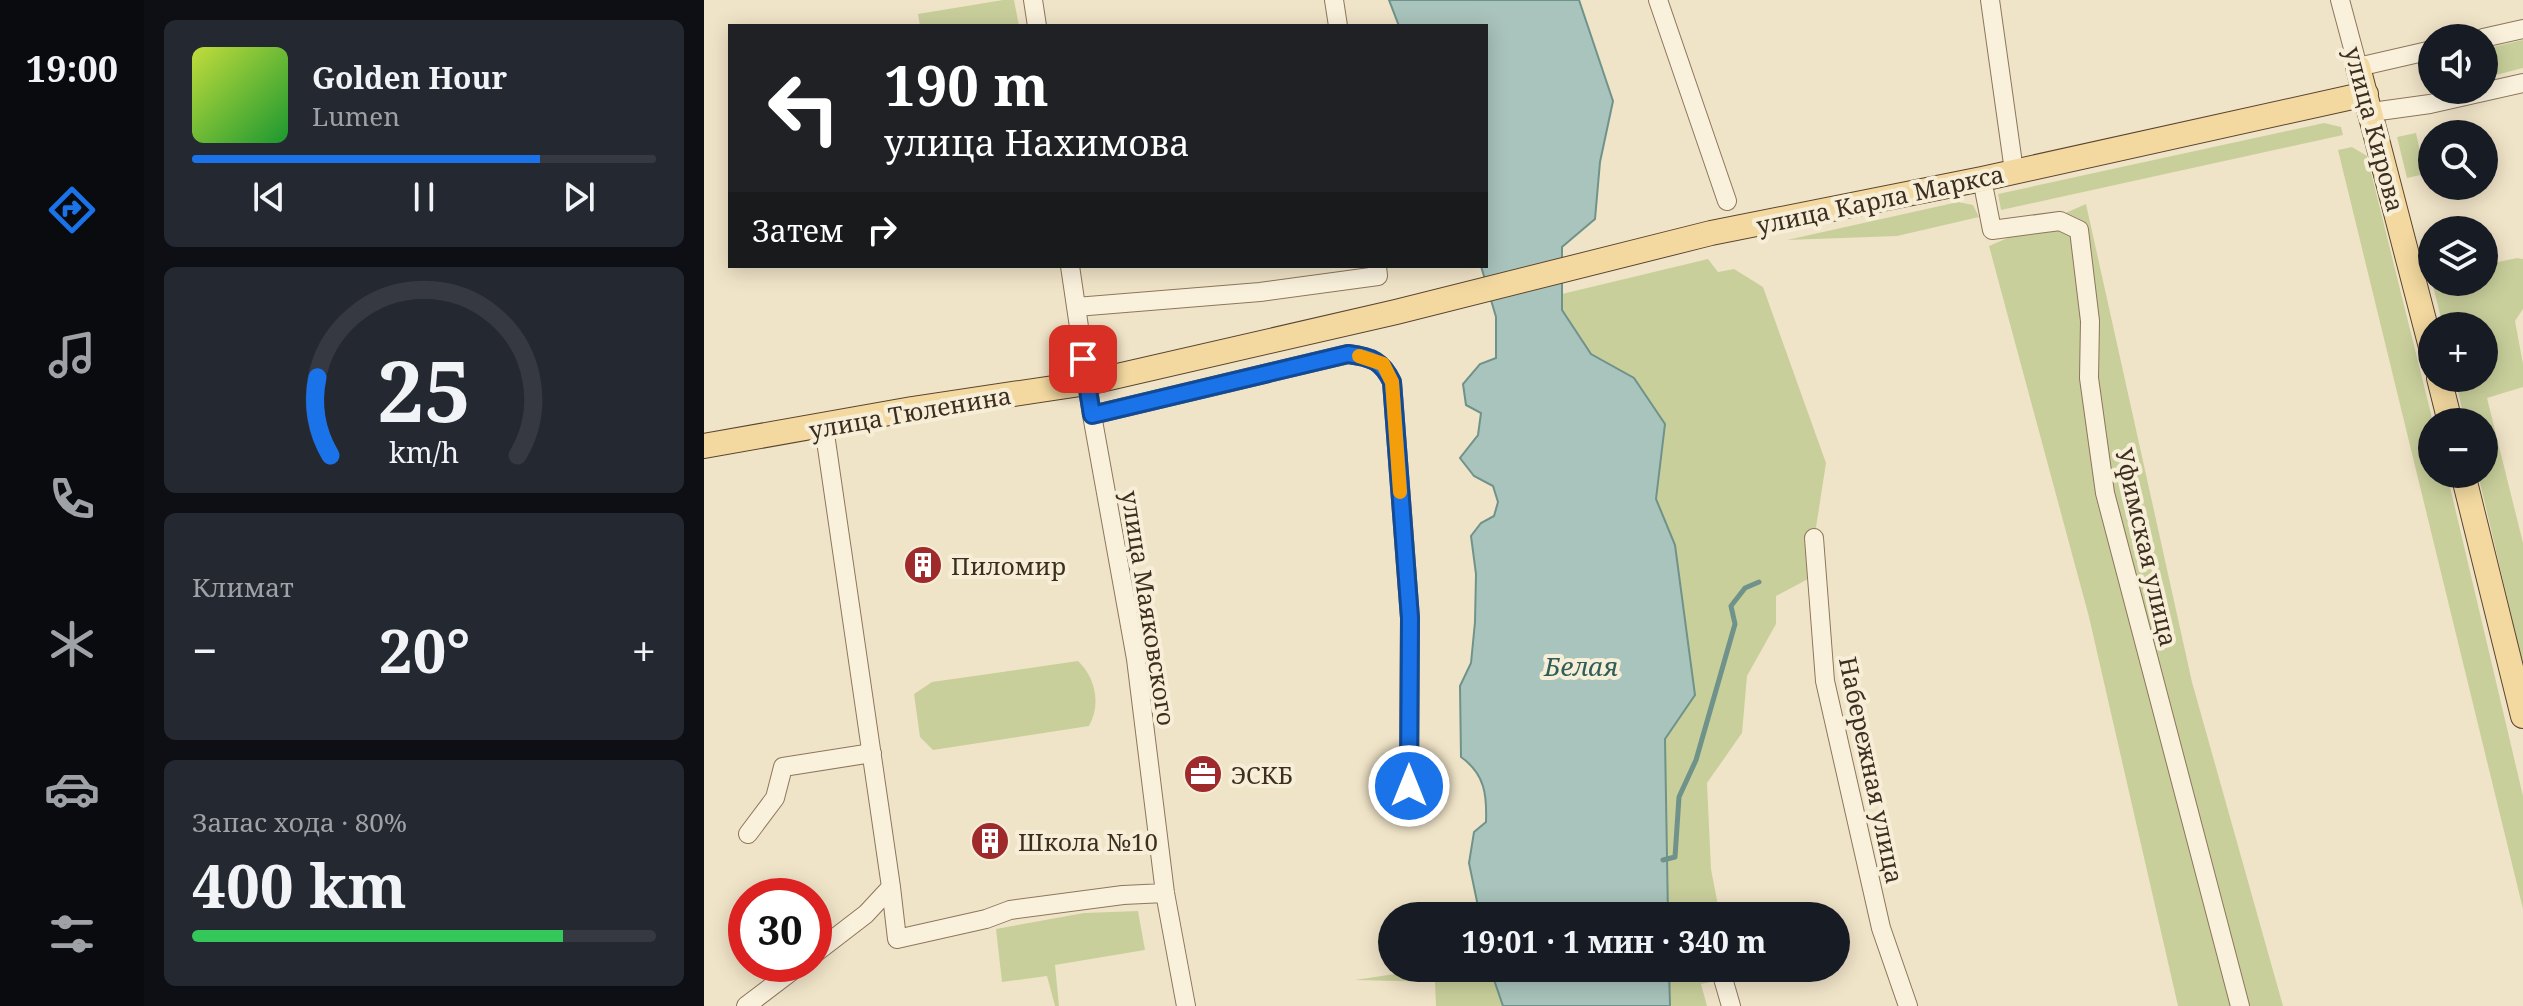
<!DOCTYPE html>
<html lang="ru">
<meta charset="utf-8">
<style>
:root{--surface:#171b24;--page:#242831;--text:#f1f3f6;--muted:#9ea1a6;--line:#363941;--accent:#1a73e8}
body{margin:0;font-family:"Noto Serif",serif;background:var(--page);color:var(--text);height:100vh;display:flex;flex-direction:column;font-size:30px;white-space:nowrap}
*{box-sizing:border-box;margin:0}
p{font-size:26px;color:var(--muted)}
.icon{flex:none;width:44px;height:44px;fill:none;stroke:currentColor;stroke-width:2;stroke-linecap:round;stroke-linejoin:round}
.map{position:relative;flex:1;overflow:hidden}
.details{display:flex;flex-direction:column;gap:20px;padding:20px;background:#0d0f14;width:560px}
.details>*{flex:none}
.top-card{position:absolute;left:24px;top:24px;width:760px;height:244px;border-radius:0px;box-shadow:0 4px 20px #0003;background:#202124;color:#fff;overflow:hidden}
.tools{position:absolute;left:1714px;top:24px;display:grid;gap:16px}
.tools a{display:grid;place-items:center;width:80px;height:80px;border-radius:50%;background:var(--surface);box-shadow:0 4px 20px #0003;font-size:40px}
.speed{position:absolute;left:24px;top:878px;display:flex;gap:16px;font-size:40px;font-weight:700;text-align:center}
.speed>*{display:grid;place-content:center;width:104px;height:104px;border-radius:50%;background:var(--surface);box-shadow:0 4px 20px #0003;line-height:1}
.speed .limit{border:12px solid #d22;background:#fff;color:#111}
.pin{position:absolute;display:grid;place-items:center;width:68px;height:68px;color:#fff;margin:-34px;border-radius:16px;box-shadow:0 4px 12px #0006}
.me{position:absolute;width:88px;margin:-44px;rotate:0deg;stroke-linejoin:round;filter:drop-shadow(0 0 6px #0008)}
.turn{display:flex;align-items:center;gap:28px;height:168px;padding:0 24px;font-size:36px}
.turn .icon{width:104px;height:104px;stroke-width:2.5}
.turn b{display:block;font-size:56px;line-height:68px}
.then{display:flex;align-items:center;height:76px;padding:0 24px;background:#0003;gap:16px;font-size:30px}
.big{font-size:60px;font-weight:700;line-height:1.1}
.details .tile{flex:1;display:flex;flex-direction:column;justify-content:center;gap:12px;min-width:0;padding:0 28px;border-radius:12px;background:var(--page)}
.details .dial{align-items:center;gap:0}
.dial svg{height:208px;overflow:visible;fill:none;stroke:var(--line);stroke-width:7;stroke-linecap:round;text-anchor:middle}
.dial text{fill:var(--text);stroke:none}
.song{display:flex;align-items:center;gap:24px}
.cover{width:96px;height:96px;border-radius:12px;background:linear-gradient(135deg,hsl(70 70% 55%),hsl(130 70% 35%))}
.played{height:8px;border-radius:4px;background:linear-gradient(90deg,var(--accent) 75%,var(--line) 75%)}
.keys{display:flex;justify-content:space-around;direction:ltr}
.heat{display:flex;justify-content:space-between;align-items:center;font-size:44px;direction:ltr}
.charge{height:12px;border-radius:6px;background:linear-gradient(90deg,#34c759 80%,var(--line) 0)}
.trip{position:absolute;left:674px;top:902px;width:472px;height:80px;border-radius:40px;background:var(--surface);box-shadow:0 4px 20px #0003;font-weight:700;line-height:80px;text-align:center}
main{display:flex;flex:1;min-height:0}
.menu{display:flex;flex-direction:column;width:144px;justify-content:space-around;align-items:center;background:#090b0e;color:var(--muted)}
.menu .icon{width:56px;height:56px}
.menu .current{color:var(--accent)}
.menu b{font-size:36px;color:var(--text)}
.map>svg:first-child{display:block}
</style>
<main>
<nav class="menu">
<b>19:00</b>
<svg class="icon current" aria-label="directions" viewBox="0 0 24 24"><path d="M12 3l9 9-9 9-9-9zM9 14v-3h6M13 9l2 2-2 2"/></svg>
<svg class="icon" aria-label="music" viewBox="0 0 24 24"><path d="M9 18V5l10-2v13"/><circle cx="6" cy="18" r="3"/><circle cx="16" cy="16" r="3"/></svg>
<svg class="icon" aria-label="phone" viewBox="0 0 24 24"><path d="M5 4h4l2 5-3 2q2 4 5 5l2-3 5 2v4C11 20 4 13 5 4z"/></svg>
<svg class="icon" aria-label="climate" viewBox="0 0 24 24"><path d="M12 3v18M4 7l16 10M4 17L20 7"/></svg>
<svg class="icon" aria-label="car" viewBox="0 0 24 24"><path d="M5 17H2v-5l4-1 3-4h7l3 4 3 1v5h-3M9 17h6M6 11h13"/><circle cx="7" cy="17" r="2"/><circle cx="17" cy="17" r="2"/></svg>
<svg class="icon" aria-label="filters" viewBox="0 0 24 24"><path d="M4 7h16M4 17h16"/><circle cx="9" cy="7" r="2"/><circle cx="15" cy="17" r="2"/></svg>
</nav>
<section class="details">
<div class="tile">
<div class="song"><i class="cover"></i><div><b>Golden Hour</b><p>Lumen</p></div></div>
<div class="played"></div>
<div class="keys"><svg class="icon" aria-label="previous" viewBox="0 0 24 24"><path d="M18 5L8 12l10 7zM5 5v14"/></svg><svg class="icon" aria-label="pause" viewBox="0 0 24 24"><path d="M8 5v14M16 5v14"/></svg><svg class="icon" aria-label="next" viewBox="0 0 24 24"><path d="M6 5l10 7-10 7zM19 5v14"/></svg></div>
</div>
<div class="tile dial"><svg viewBox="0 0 100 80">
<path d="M14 69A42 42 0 1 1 86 69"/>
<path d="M14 69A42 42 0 0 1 9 39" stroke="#1a73e8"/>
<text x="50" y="56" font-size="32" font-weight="700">25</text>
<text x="50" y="72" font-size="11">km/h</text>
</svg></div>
<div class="tile"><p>Климат</p>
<div class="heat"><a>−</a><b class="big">20°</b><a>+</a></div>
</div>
<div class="tile"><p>Запас хода · 80%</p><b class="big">400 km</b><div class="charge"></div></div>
</section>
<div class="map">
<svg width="1819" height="1006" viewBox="0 0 1819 1006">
<rect width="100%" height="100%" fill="#f0e4c8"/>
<path fill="#c9cf9b" d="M299,0H310L315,26H216L214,14Z
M1819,40V68L1780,78V49Z
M1620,123L1637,127L1639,135L1297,210L1294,194Z
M1712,133L1721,174L1703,178L1693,137Z
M1648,147L1663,156L1729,422L1728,474H1743L1819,796V909L1634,150Z
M1254,202L1269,205L1275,217L1193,236L1083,240Z
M1382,204L1488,682L1579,1006H1474L1385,617L1285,246Z
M1813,258L1819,259V309L1811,321L1819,364V387L1783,398L1819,543V666L1774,474H1780V422H1761L1751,378H1780V326H1739L1728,282H1780V265Z
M1004,259L1014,272L1030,269L1059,287L1122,463L1104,579L1072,596V624L1043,676L1038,733L1003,783L1007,869L1016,916H964L961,738L991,695L971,545L952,499L961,424L930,378L887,354L858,311V294Z
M374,661C392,678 397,705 385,726L229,750L216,737L210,694L228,682Z
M434,911L441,950L351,965L355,1006H351L343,976L298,982L292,929L380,913Z
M731,968H786L799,1006H732L731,982L651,980Z
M965,968H1023L1025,978L997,984L1003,1006H966Z"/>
<path fill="#a9c4bc" stroke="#6f938a" stroke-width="2" d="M685,0H875L909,101L896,162L891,219L858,247V310L887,354L930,378L961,424L952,499L971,545L991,695L961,739L964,916H776L765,863L770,832L782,822C783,795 781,774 757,757L756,686L767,663L771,622L772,574L767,536L777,523L790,516L794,502L789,486L770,476L756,458L774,435L777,413L762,405L759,384L776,364L792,358V317L777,266H782V26H695Z
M786,968H965L966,1006H799Z"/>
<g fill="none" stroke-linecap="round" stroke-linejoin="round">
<path stroke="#6f938a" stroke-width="5" d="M959,860L971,857L975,797L992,760L1031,624L1027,606L1041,588L1055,582"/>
<g stroke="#8d765c" stroke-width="20">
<path id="minor" d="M329,0L333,26
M630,0L634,26
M954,0L1023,201
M1286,0L1310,171
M1636,0L1654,67L1728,50
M1779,38L1819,29
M1668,112L1726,104L1819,83
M1278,179L1288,230L1356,221L1375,230L1386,321L1385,378L1401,493L1536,1006
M366,266L388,415L432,659L461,893L482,1006
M372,307L556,292L674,276L673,266
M388,415L644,354C668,357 678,361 688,382L706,618L705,786
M1110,538L1121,681L1177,928L1204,1006
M44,834L71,798L79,767L168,753
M187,887L193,939L282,919L306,910L419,895L461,893
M110,954L162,914L187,887L120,427
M1016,968L1027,1006
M42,1006L97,964"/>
</g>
<g stroke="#5b4430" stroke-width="26">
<path id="major" d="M1654,67L1728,351
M1735,378L1746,422
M0,446L208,409L383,383L692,312L1007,233L1278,179L1662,94
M1759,474L1819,716"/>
</g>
<use href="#minor" stroke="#faf1dc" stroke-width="18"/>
<use href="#major" stroke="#f3d9a0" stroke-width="24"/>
</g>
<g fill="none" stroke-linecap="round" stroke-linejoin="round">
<g stroke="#114b97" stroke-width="20">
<path id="route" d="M379,359L388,415L644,354C668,357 678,361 688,382L706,618L705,786"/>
</g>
<use href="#route" stroke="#1a73e8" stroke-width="14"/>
<path stroke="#f59e0b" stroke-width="14" d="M655,356L679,364L688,382L696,492"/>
</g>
<defs>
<g id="building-disc" transform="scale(2)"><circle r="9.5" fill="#9e2a2b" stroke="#f7eed8"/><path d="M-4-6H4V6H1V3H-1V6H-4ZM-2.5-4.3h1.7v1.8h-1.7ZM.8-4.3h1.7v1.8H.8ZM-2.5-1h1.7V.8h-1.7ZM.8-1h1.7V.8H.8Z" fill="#fff"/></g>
<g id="office-disc" transform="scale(2)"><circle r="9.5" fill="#9e2a2b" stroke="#f7eed8"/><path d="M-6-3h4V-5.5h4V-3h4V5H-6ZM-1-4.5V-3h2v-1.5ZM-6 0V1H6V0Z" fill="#fff"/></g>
</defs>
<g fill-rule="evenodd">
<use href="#building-disc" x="219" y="565"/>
<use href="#office-disc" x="499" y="774"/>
<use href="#building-disc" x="286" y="841"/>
</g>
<g text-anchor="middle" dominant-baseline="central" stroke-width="8" stroke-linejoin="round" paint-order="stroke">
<g font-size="24" fill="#3d2e20" stroke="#f7eed8">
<text transform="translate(1671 129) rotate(75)">улица Кирова</text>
<text transform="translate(1176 199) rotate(-12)">улица Карла Маркса</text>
<text transform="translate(206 412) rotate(-10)">улица Тюленина</text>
<text transform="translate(1443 547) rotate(77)">Уфимская улица</text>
<text transform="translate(445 608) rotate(81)">улица Маяковского</text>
<text transform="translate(1168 770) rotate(78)">Набережная улица</text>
</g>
<g font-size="24" fill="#3d2e20" stroke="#f7eed8" text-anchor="start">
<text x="247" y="565">Пиломир</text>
<text x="527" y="774">ЭСКБ</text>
<text x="314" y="841">Школа №10</text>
</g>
<g font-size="26" font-style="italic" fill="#2f5d5a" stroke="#f7eed8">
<text x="877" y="666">Белая</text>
</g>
</g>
</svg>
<div class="tools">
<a><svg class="icon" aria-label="sound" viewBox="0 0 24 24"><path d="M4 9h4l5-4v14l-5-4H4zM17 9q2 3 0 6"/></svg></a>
<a><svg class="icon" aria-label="search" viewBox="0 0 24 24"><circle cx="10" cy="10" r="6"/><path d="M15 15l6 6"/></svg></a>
<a><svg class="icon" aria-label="layers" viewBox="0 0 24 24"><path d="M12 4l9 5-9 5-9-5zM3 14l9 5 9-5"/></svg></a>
<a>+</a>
<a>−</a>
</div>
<div class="speed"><div class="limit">30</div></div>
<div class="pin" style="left:379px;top:359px;background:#d93025"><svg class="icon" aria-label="arrive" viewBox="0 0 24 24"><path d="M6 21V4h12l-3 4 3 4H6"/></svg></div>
<svg class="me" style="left:705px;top:786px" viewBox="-20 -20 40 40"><circle r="17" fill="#1a73e8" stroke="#fff" stroke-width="3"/><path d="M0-11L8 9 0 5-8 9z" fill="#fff"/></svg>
<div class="trip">19:01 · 1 мин · 340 m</div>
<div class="top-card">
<div class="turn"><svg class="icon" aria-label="left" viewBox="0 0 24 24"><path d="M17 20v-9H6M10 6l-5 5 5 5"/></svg><div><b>190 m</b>улица Нахимова</div></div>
<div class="then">Затем<svg class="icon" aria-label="right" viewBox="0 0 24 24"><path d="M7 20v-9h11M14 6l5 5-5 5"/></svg></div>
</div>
</div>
</main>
